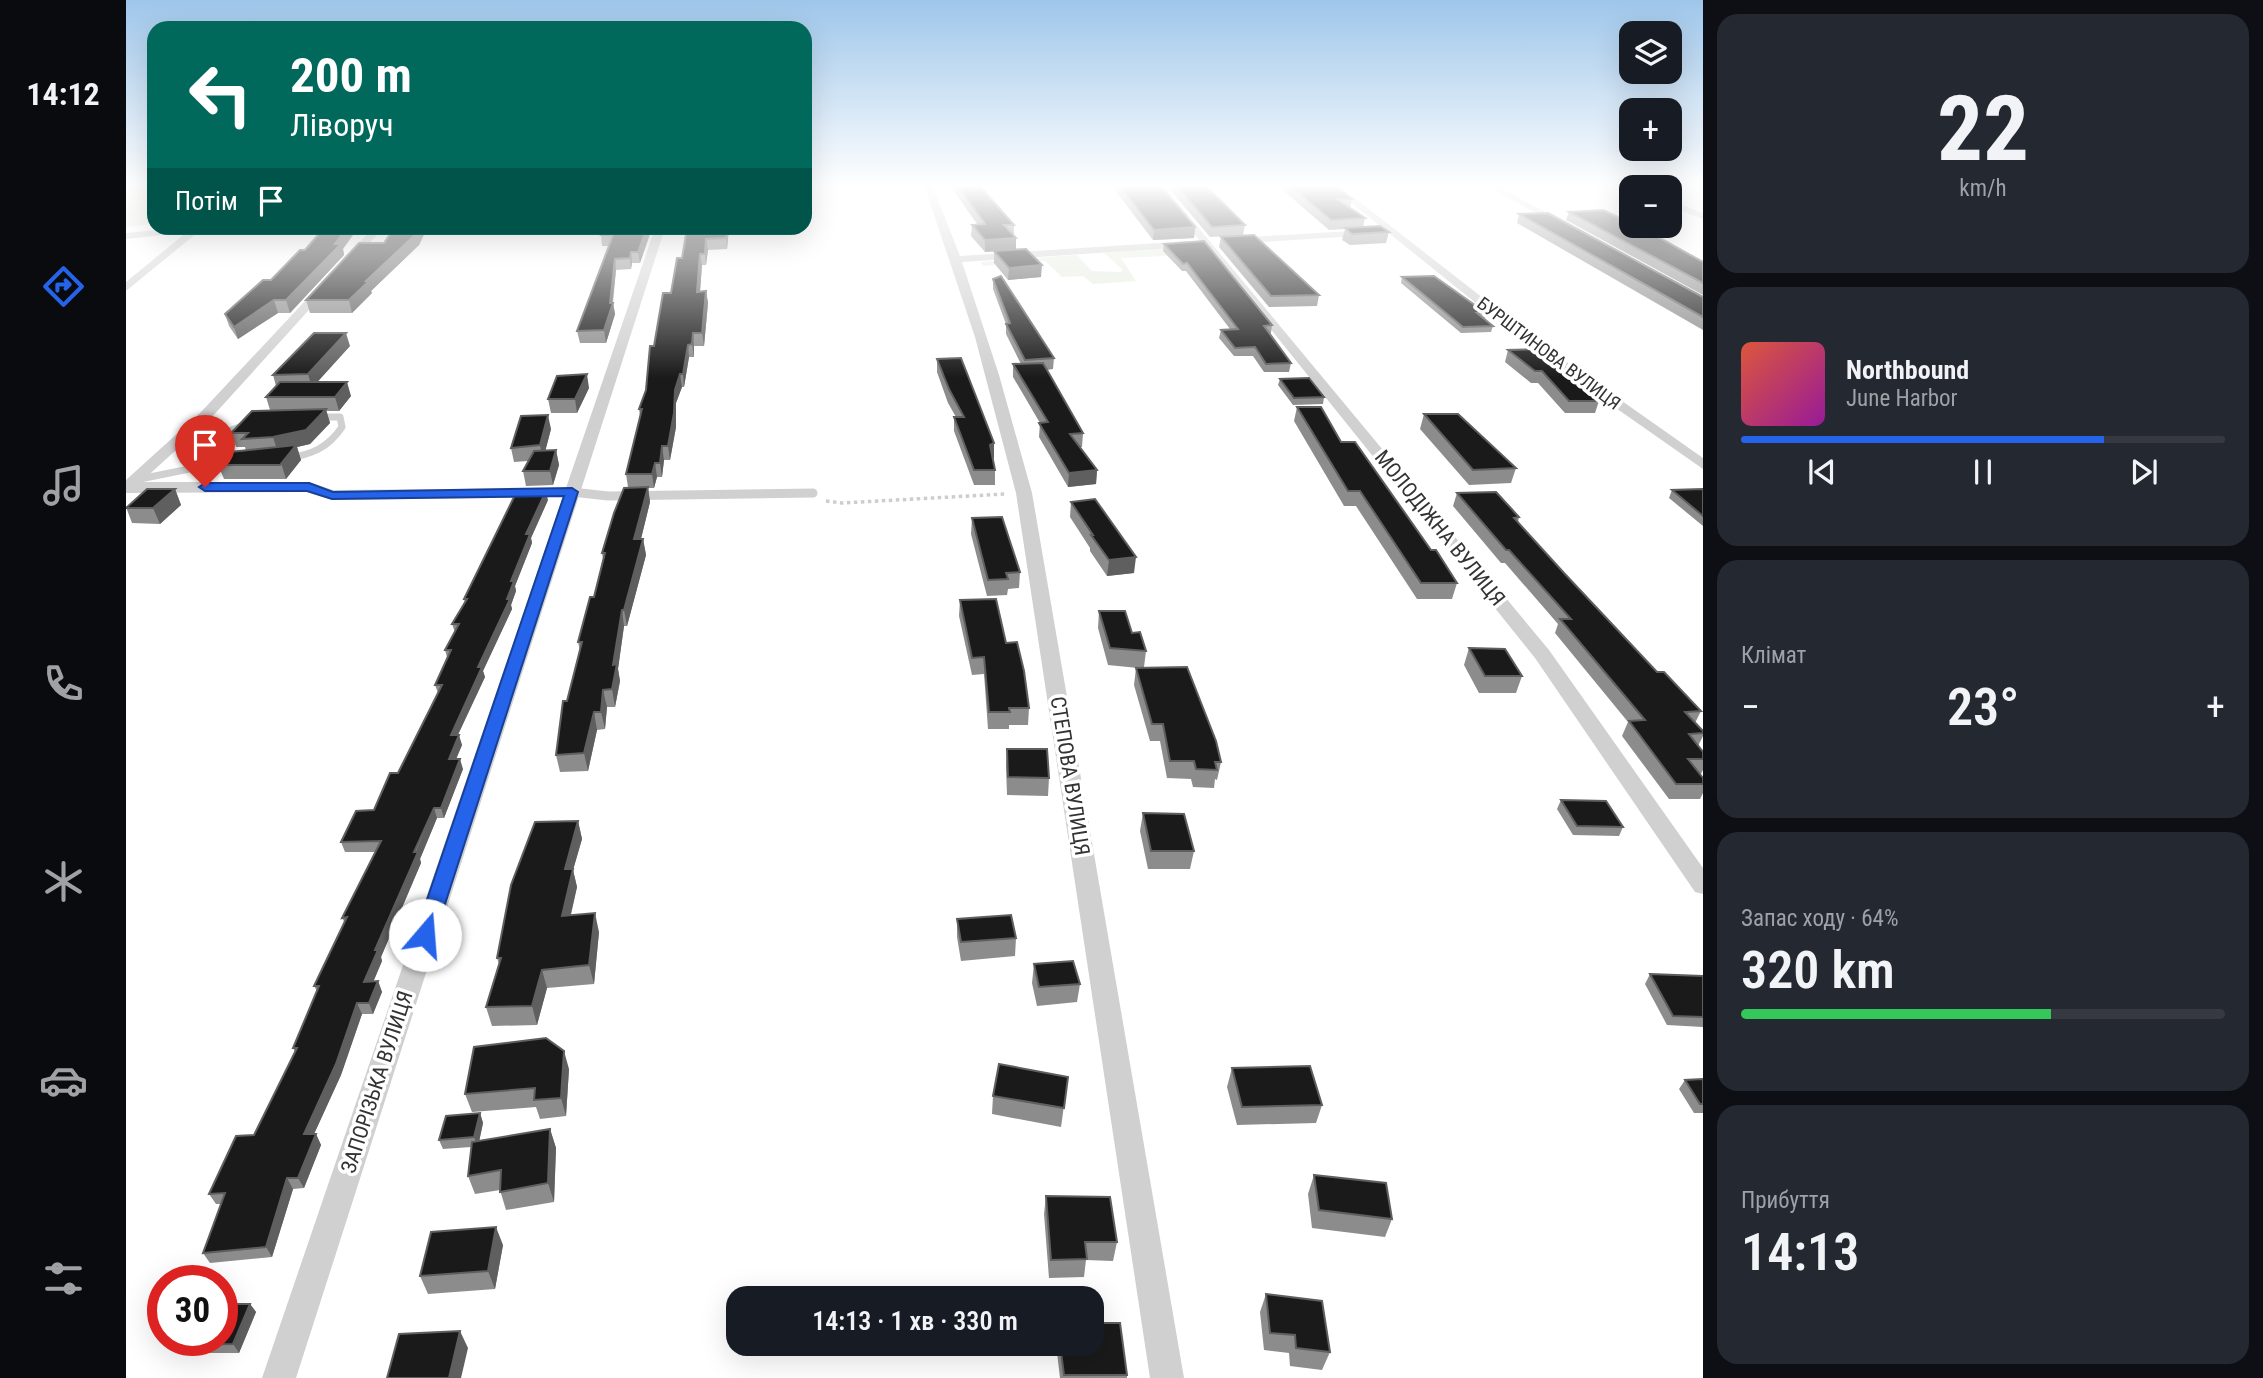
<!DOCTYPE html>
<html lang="uk">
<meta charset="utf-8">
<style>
:root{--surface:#171b24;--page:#242831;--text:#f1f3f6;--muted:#9ea1a6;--line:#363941;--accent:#2563eb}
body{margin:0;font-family:"Roboto Condensed",sans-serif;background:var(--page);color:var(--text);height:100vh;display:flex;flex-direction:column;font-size:26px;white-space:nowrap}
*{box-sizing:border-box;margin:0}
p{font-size:23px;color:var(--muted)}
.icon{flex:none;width:38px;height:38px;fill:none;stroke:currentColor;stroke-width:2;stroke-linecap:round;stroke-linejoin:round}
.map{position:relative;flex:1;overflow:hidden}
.drawer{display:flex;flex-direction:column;gap:14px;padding:14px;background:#0d0f14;width:560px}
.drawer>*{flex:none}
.hud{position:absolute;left:21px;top:21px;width:665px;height:214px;border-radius:21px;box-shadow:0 7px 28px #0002;background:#00695c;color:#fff;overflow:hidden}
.buttons{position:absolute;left:1493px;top:21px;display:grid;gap:14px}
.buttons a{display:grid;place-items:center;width:63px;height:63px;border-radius:14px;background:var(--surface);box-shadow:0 7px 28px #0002;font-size:35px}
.speed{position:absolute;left:21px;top:1265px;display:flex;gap:14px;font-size:35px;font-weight:700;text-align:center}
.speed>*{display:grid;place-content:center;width:91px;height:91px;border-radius:50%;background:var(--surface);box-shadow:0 7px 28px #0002;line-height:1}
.speed .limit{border:10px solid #d22;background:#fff;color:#111}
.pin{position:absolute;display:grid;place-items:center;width:60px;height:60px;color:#fff;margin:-72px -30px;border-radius:50% 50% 50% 0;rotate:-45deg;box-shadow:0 0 7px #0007}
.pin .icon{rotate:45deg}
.me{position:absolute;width:77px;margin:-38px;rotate:18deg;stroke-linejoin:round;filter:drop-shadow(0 0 5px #0008)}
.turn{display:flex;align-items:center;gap:24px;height:147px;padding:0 28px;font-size:32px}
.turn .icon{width:91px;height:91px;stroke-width:2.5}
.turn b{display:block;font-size:49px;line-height:60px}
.then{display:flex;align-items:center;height:66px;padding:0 28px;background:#0003;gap:14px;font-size:26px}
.big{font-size:52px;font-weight:600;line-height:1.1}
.drawer .widget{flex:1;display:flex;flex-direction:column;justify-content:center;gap:10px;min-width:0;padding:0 24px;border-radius:21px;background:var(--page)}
.drawer .dial{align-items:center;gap:0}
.dial b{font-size:91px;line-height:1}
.song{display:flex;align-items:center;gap:21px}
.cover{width:84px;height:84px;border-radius:10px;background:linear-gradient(135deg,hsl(10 70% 55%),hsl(300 70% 35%))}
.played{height:7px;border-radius:4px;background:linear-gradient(90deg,var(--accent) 75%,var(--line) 75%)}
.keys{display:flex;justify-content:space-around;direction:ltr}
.heat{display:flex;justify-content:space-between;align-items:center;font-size:38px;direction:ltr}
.charge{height:10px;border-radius:5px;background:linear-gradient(90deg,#34c759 64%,var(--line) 0)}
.trip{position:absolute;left:600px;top:1286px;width:378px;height:70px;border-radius:21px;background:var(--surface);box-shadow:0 7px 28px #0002;font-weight:600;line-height:70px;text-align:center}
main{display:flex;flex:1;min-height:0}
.tabs{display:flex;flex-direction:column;width:126px;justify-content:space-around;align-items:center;background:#090b0e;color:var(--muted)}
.tabs .icon{width:49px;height:49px}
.tabs .active{color:var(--accent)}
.tabs b{font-size:32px;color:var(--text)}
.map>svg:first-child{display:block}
</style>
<main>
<nav class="tabs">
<b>14:12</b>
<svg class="icon active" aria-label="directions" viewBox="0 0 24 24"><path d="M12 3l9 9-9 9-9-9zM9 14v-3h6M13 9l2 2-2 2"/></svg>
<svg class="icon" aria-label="music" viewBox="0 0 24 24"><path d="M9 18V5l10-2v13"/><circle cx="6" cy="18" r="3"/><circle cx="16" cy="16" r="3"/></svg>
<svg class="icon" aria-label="phone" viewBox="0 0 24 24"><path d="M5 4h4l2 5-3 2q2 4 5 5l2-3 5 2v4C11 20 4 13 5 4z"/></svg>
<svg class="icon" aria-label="climate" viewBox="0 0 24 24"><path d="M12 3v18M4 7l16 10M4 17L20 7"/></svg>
<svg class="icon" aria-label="car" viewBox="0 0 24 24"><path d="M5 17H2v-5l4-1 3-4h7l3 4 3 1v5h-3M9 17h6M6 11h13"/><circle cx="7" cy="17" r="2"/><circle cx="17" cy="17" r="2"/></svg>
<svg class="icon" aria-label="filters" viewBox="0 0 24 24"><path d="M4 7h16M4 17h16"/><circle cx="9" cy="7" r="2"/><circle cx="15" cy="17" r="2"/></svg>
</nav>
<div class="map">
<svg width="1577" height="1378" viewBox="0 0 1577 1378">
<rect width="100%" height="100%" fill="#fff"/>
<path fill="#e6ecdf" d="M0,185H28V224L0,227Z
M1060,246L1083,254L995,258L1010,281L967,284L957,276L936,277L919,261L857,266L855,262L951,255L966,271L995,272L996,269L978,253Z"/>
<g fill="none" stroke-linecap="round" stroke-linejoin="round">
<path stroke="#cdcdcd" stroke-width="2.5" stroke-dasharray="2 2" stroke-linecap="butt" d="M0,197H28"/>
<path stroke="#cdcdcd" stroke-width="3.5" stroke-dasharray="3.5 3.5" stroke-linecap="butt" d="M700,501L716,503L879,494"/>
<path stroke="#d0d0d0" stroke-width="7" d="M161,458C185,455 202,448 216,427L214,417H190
M78,466L91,436L123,423
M9,480L108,460"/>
<path stroke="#d0d0d0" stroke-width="9" d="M446,492L482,496L687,493"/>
<path fill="#d0d0d0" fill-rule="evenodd" d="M798,185H806L834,256L1062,241L1067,244L1062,247L836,262L873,375L906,493L1058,1378H1024L890,493L849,337Z
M1029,185H1037L1423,650L1577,868V894L1569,892L1409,658Z
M1203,185H1212L1425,351L1577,458V469L1417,357Z
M1360,185H1370L1442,225L1434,227Z
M1497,185H1509L1511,187L1505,189Z
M1544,200L1577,213V219L1544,206Z
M50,228H77L0,291V282L61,232L0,239V233Z
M247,228H257L225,264H217V260Z
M529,228H539L170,1378H136L437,497L206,500L181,492L0,493V480L75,412L194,285H202V289L85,418L15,482H183L207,490L440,488Z
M1243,230L1248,233L1246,235L1106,244L1101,241L1106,238Z"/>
</g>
<path fill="#8c8c8c" d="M824,185H853L888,225V235L890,250L915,277L882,280L868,263V251L859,252L845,236L846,225L851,224Z
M985,185H1034L1069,227L1068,238L1027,240Z
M1040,185H1079L1119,225L1117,235L1084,237Z
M1151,185H1209L1226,199L1224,208L1239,218L1237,227L1263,232L1260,243L1224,245L1216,240L1219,229L1203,230Z
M1443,212L1577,262V295L1440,220Z
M1393,214L1577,297V330L1391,223Z
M268,228H301L293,245L245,291L246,293L226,313H184L180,300L258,243Z
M526,228L514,263H506L505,269L490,270L487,303L489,314L480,343H454L451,331L483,246H476L475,235Z
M561,228H603L601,249L582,250L580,265H576L574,292L580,291L582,303L578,346H568V357H563L558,387H556L550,403V427L544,460H538L536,477H531L528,488H522L524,502L515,539H517L520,555L501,626H498L492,669L494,681L489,707H481L479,729L471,730L462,771L434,772L430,755L441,701L454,651L452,642L468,597L477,559L476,553L502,487L500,474L514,416L513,409L520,390L528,346L556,258Z
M1095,237L1193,295L1191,306L1143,307L1093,247Z
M1038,244L1146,325L1145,333H1144L1165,363L1163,372H1138L1127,356H1108L1093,338L1095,330L1104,329L1060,271H1056L1037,251Z
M217,249L218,255L164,313H152L112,339L103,326L99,314Z
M1276,277L1360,313L1359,319L1367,326L1365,332L1335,333L1275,283Z
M867,279L928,358L927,369L921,370L957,433L956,447H954L971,470L970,484L942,487L913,437L914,423L887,377V364H895L880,334V324L867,289Z
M224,346L191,382L225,396L213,411H200L204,423L184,444L171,447L175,460L160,479H98L92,465L120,451L119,447H110L105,433L144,410L140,397L150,386L147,375Z
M1382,350L1473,401L1469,413H1439L1412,383H1405L1379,362Z
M811,359L868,443V458H867L869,470V485H848L828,431V417H830L822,403L811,372Z
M1154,379L1198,397L1197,404L1167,405L1152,385Z
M463,388L451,413H425L422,399Z
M1171,407L1215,442L1305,550L1331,583L1326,599H1291L1230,506H1218L1168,421Z
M1298,414L1390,468L1385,483L1343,485L1294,429Z
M425,429L419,451L430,450L433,465L427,485L400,486L397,471L402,461L388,462L385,448Z
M49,489L55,505L34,524L6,523L0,507Z
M1577,489V526L1543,498L1546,490Z
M1331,493L1393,517L1392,522L1438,573L1531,672L1575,711L1569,723L1577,731V736L1572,746L1577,752V770L1575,774H1573L1577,778V793L1574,799H1543L1496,736L1502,722L1429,633L1432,624L1379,563H1375L1327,506Z
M422,500L405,538L406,543L389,586L390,591L385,605L386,609L357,671L359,677L332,735L336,745L330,759L337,769L318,818H311L294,859L295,863L255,957L256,961L247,982L252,981L256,992L247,1014H236L215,1075L188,1134H190L195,1145L178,1188L167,1189L146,1257L84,1263L77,1253L95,1204H90L83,1194L128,1135L169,1052L167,1048L191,991L188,986L219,923L216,918L249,852H219L215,842L248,810L272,773L312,693L309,685L321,657L319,650L329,632L326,624L339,603L338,599Z
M945,502L1008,573L981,576L964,551V548L944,517Z
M846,518L894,572L893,588L882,589L881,595L861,596L845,534Z
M834,600L880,643L903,708L902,725H883V729H862L858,674L846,675L833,616Z
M973,611L1006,633L1020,651L1018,667L1095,762L1091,780L1089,779L1088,788L1067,787L1065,779L1041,778L1034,741H1024L1008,685L1010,668H1012L982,665L972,628Z
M1343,648L1396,676L1390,693H1353L1338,665Z
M881,749L923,778L922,796L881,795L880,766Z
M1435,800L1497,827L1493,836L1447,835L1431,809Z
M1017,813L1068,851L1064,869H1022L1014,831Z
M452,821L456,839L447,870L451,887L445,915L473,932L468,984L421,988L411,1025L366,1026L360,1007L373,964L371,958Z
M831,919L890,938L889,956L835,961L831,937Z
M908,964L954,984L951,1002L911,1006L906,983Z
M1524,974L1577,976V1027L1541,1025L1519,984Z
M1106,1068L1196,1105L1190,1123L1111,1125L1101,1087Z
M443,1069L440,1116L414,1119L410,1107L346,1112L339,1094Z
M942,1077L935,1127L866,1114L867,1096Z
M1577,1079V1113H1568L1553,1089L1559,1080Z
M354,1113L357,1123L353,1141L424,1129L430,1148L428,1202L380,1210L374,1190L349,1194L342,1176L345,1147L317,1149L313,1140Z
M1188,1175L1266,1219L1259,1237L1186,1228L1182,1194Z
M920,1196L991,1242L987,1261L960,1260L958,1277L923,1278L918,1214Z
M377,1245L369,1289L302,1294L294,1276Z
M1140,1294L1204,1352L1196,1370L1164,1366L1163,1353L1138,1350L1134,1312Z
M124,1304L130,1312L113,1353H58L52,1345Z
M930,1344H966L1001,1375V1378H934Z"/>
<path fill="#5f5f5f" d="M1069,227L1068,238L1027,240L1028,230Z
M221,228H232L217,249L218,255L164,313L160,300L209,244Z
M293,228H301L293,245L245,291L246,293L226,313L223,300L240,281Z
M521,228H526L514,263L512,252Z
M601,228H603L601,249L600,238Z
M890,238V250L859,252V240Z
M580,239L582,250L580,265L579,254Z
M505,252L506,263L505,269L504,258Z
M574,254L576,265L573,304L571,292Z
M489,259L490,270L486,305L487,303L489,314L480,343L478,330L484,303Z
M916,265L915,277L882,280L883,268Z
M580,291L582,303L578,346L576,333Z
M148,300L152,313L112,339L108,327Z
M220,333L224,346L186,388L182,374Z
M567,333L568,346V357L566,344Z
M562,345L563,357L558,387L557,374Z
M461,374L463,388L451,413L449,399Z
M554,374L556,387L550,403V427L544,460L542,446L549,390Z
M221,382L225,396L213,411L209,397Z
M200,409L204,423L184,444L171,447L175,460L160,479L147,437Z
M422,415L425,429L417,460L414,445Z
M868,443V458L863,460L864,445Z
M536,446L538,460L536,477L534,463Z
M430,450L433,465L427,485L424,471Z
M529,463L531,477L528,488L526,474Z
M971,470L970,484L942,487L943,473Z
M522,487L524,502L511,555L508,539Z
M49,489L55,505L34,524L27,508Z
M420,491L422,500L405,538L406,543L389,586L390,591L385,605L386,609L357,671L359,677L327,745L325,735L381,599L385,581L400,534Z
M517,539L520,555L501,626L498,610Z
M1010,557L1008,573L981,576L983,560Z
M496,610L498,626L492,669L494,681L489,707L486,689L487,665Z
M477,690L481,707L479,729L475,712Z
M468,712L471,730L462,771L458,753Z
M333,735L336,745L326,769L323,759Z
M334,759L337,769L318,818L315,808Z
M308,808L311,818L294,859L295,863L255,957L256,961L243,992L238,982L249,950Z
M452,821L456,839L447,870L451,887L440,934L436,916L439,869Z
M469,913L473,932L468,984L463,965Z
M416,970L421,988L411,1025L406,1006Z
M252,981L256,992L247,1014L243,1003Z
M231,1003L236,1014L215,1075L183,1145L178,1134Z
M438,1051L443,1069L440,1116L435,1098Z
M354,1113L357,1123L352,1147L348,1137Z
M424,1129L430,1148L428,1202L422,1183Z
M190,1134L195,1145L178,1188L172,1178Z
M161,1178L167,1189L146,1257L140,1247Z
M370,1227L377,1245L369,1289L362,1271Z
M124,1304L130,1312L113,1353L107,1344Z
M334,1331L342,1348L335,1378H323Z"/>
<path fill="#1a1a1a" stroke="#5f5f5f" stroke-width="2" d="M831,185H853L888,225H878L890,238L859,240L846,225L859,224Z
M993,185H1034L1069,227L1028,230Z
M1050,185H1079L1119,225L1086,227Z
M1163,185H1209L1226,199H1211L1239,218L1205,220Z
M1477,210L1505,223V226H1510L1525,233L1577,262V283L1443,212Z
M1422,213L1577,297V317L1393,214Z
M1254,226L1263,232L1226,234L1219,228Z
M198,228H221L209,244H215L160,300H148L108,327L99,314L137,280H145L174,250H179Z
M268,228H293L290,234L240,281H243L223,300H180L233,243H258Z
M479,228H521L512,252H505L504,258L489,259L484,303H487L478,330L451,331L487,235H475Z
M561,228H601L600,238L580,239L579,254H574L571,292L580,291L576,333H567L566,344L562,345L557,374H554L549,390L548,413L542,446H536L534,463H529L526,474H500L516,409H513L520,390L524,346H528L537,293H545L551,258H556Z
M1128,235L1193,295L1145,296L1095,237Z
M1078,241L1146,325L1138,326L1165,363L1140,364L1129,347L1109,348L1095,330L1112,329L1061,263L1057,264L1038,244Z
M900,249L916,265L883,268L868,251Z
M875,276L928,358L899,360L880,324L884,323L867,279Z
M1308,276L1360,313H1351L1367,326L1337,327L1276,277Z
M188,333H220L182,374L147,375Z
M1420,349L1473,401H1443L1416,371H1409L1382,350Z
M835,358L868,443L864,445L869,470H848L828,417H838L823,389L811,359Z
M917,363L957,433L944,434L971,470L943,473L913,423L922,422L887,364Z
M461,374L449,399H422L431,376Z
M1183,378L1198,397L1168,398L1154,379Z
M154,382H221L209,397H140Z
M1171,407H1195L1215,442H1229L1305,550H1310L1331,583H1295L1234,491H1222Z
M200,409L180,430L147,437L116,439L122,433H105L126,411Z
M1298,414H1332L1390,468L1347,470Z
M422,415L414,445L385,448L395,416Z
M170,445L154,465H92L104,452Z
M430,450L424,471H397L408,451Z
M522,487L508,539H517L498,610H496L487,665L491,664L486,689L477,690L475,712H468L458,753L430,755L437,701H441L456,642H452L464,597H468L479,553H476L488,513L498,488Z
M21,489H49L27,508H0Z
M1577,489V516L1546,490Z
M391,491H420L400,534H404L385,581H388L381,599H384L352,667H356L325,735H333L323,759H334L315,808H308L288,852H292L249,950H252L238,982L252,981L243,1003H231L210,1064L178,1134H190L172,1178H161L140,1247L77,1253L99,1193L83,1194L110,1136L128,1135L171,1048H167L193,986H188L221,917L216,918L255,841L215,842L230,811L248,810L264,773H272L316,685H309L325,650H319L333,624H326L341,599H338Z
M1370,492L1393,517L1388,518L1438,573L1531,672H1538L1575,711L1559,712L1577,731V733L1563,734L1577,752V759H1562L1577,778V784H1550L1503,721L1519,720L1434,619H1445L1383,550H1380L1331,493Z
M969,499L1010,557L983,560L965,535H967L945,502Z
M876,517L894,572L880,573L882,579L862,580L846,518Z
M870,599L880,643L891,642L898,671L903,708H883L884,712H863L858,657L846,658L834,600Z
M973,611H999L1006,633L1014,632L1020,651L984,648Z
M1343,648L1379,649L1396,676H1359Z
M1061,667L1090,741L1095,762H1089L1091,770L1070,769L1068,761H1044L1037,724H1026L1010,668Z
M881,749H921L923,778L882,777Z
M1435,800L1480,801L1497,827L1451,826Z
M1017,813L1058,814L1068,851H1025Z
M452,821L439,869H447L436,916L469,913L463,965L416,970L406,1006L360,1007L375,958H371L385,885L409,822Z
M885,915L890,938L835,942L831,919Z
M947,961L954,984L913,987L908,964Z
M1524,974L1577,976V1017L1547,1016Z
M420,1038L438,1051L435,1098L408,1100L409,1088L339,1094L348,1047Z
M873,1064L942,1077L938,1108L867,1096Z
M1184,1066L1196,1105L1116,1107L1106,1068Z
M1577,1079V1104H1574L1559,1080Z
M354,1113L348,1137L313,1140L320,1116Z
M424,1129L422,1183L374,1192L375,1170L342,1176L346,1142Z
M1188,1175L1260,1183L1266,1219L1193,1210Z
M920,1196L984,1197L991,1242H959L961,1259L925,1260Z
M370,1227L362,1271L294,1276L305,1232Z
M1140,1294L1196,1301L1204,1352L1170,1348L1169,1335L1144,1333Z
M96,1304H124L107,1344L52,1345L53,1340H96Z
M966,1323H994L1001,1375H938L934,1344H966Z
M334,1331L323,1378H261L273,1334Z"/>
<linearGradient id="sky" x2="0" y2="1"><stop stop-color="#9ec6ea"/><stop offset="0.49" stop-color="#fff"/><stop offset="1" stop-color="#fff" stop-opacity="0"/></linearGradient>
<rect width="1577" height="378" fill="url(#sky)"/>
<path fill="#2563eb" stroke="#184099" stroke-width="2" d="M183,483L207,492L446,488L452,492L309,935L306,940L299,942L292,940L289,935L438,496L206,499L181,491H79L73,487L79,483Z"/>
<g text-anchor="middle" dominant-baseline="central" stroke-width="7" stroke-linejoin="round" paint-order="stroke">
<g font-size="18" fill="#333" stroke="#fff">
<text transform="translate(1423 353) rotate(37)">БУРШТИНОВА ВУЛИЦЯ</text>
</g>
<g font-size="21" fill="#333" stroke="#fff">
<text transform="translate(1314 528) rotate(51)">МОЛОДІЖНА ВУЛИЦЯ</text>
<text transform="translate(944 776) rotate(81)">СТЕПОВА ВУЛИЦЯ</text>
<text transform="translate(251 1082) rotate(-72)">ЗАПОРІЗЬКА ВУЛИЦЯ</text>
</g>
</g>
</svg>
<div class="buttons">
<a><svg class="icon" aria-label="layers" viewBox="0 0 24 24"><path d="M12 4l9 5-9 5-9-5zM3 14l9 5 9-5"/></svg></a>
<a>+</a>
<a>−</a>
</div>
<div class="speed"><div class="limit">30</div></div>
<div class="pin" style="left:79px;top:487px;background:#d93025"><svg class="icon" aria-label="arrive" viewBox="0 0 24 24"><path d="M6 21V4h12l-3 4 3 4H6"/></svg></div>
<svg class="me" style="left:299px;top:935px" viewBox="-20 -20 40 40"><circle r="19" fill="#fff"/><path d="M0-13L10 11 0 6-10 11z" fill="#2563eb"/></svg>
<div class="trip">14:13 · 1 хв · 330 m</div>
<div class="hud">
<div class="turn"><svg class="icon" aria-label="left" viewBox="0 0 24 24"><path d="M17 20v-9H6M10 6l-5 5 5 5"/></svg><div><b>200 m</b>Ліворуч</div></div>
<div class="then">Потім<svg class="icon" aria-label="arrive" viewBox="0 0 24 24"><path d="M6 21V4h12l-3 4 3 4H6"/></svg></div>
</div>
</div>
<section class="drawer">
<div class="widget dial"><b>22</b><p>km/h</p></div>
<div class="widget">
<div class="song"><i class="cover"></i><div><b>Northbound</b><p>June Harbor</p></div></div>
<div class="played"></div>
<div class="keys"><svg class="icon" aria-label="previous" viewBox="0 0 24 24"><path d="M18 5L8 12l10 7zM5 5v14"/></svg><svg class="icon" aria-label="pause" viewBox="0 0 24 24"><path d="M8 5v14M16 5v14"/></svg><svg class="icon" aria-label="next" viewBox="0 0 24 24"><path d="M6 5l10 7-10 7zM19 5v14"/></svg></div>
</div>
<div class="widget"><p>Клімат</p>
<div class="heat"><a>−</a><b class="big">23°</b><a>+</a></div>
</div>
<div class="widget"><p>Запас ходу · 64%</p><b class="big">320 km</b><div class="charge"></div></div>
<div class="widget"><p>Прибуття</p><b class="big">14:13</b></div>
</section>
</main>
